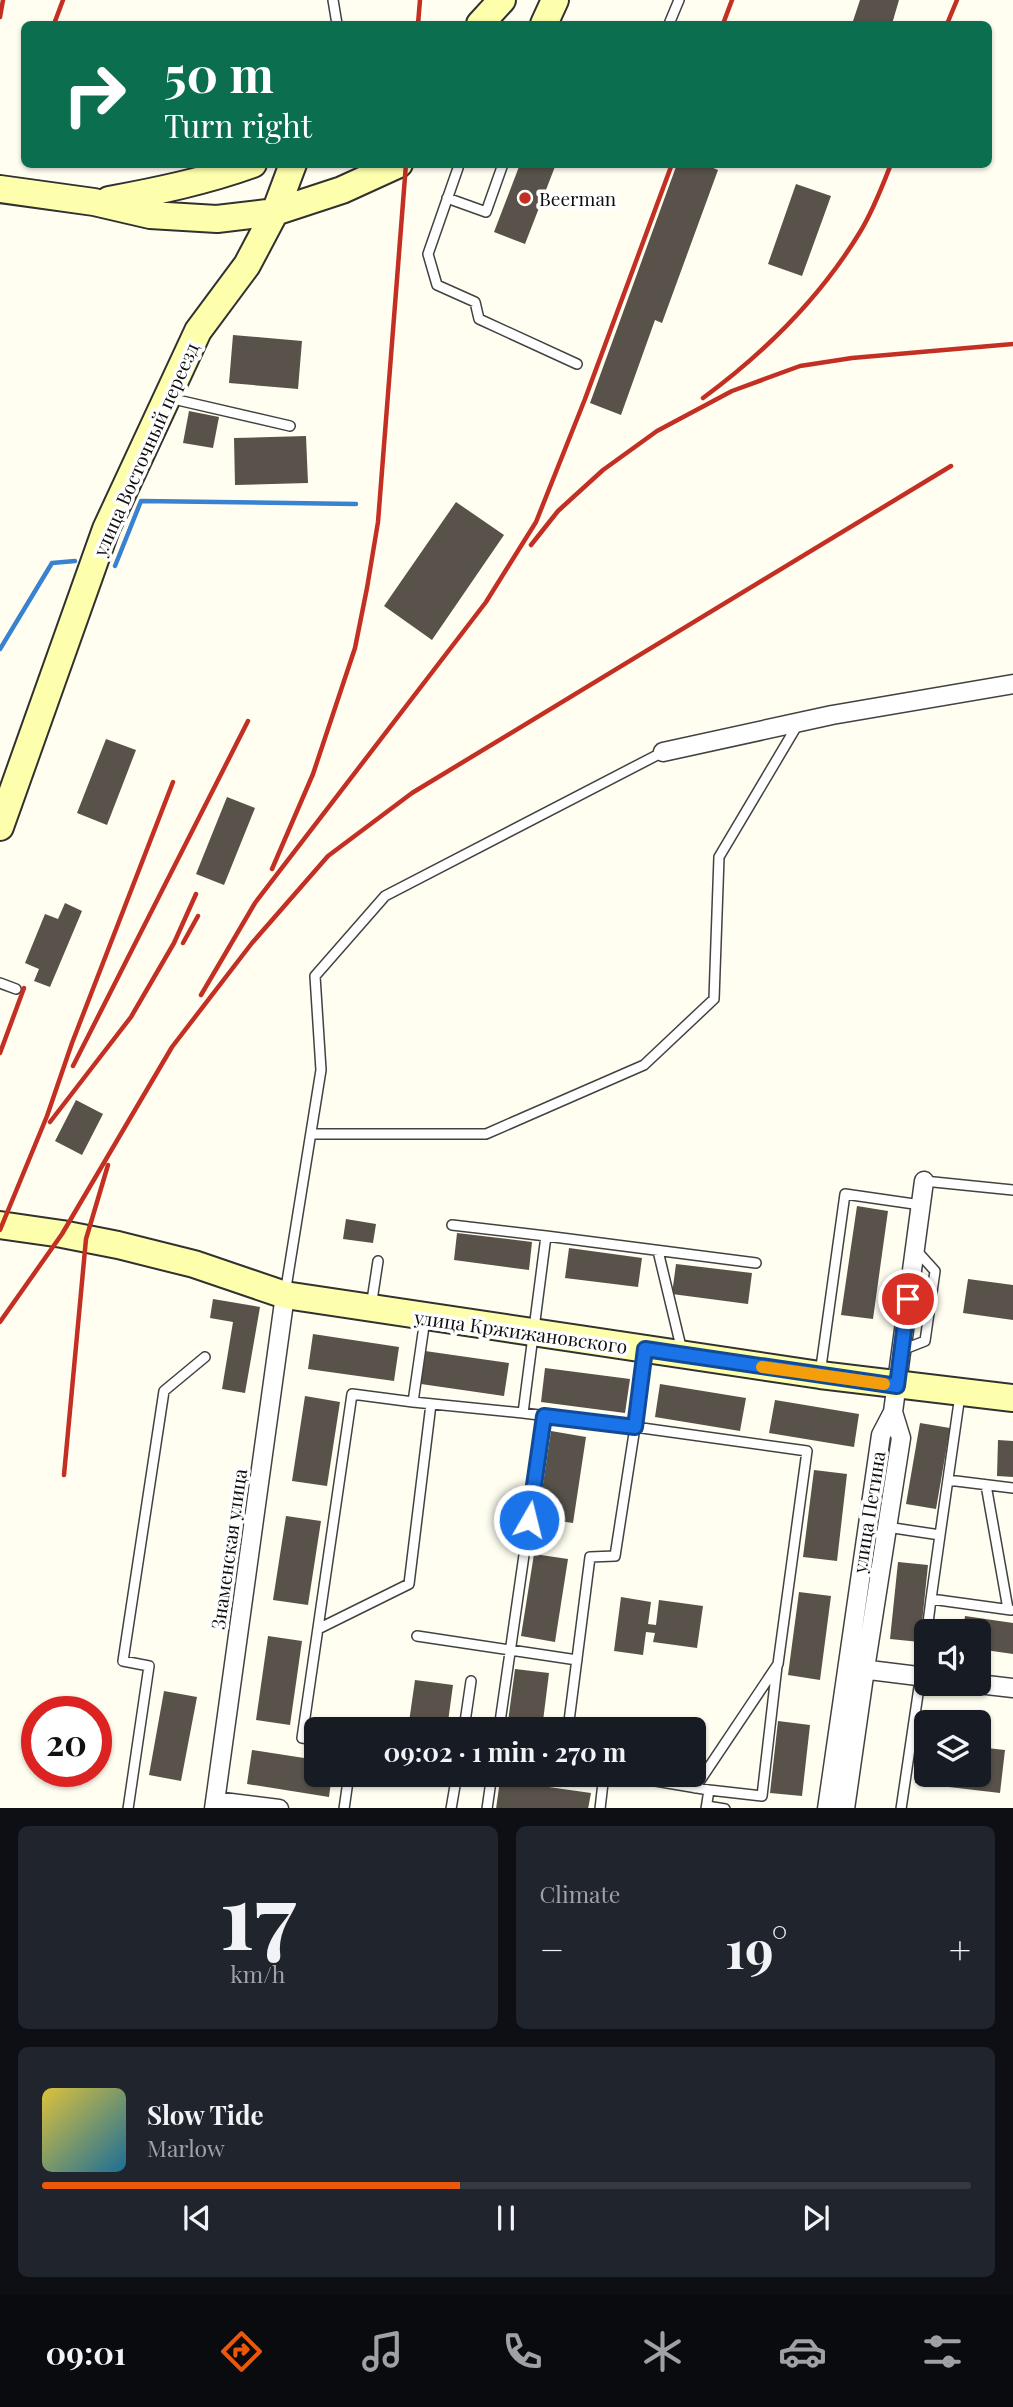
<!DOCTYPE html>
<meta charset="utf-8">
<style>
:root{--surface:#171b24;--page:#20242c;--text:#f1f3f6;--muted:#9ea1a6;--line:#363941;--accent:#ea580c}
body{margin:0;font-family:"Playfair Display",serif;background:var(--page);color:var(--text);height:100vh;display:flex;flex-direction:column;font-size:26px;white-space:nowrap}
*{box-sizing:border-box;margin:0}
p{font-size:23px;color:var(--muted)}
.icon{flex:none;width:38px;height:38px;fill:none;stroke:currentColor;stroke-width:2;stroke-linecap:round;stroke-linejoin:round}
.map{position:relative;height:1808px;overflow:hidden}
.drawer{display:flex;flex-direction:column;gap:18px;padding:18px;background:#0d0f14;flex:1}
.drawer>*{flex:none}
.top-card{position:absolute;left:21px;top:21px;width:971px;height:147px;border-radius:10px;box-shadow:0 2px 5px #0004;background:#0b6e4f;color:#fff;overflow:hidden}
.buttons{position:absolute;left:914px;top:1619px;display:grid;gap:14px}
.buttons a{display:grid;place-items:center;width:77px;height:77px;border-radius:10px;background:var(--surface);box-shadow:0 2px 5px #0004;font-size:35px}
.speed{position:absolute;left:21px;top:1696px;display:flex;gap:14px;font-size:35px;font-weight:700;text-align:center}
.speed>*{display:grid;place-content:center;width:91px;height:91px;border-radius:50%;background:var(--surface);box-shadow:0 2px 5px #0004;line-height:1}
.speed .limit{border:10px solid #d22;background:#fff;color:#111}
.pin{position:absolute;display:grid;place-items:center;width:60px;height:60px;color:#fff;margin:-30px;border:4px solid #fff;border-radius:50%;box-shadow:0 2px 7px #0007}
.me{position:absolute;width:77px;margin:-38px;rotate:8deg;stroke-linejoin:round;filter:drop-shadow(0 0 5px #0008)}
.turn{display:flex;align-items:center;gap:24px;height:147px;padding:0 28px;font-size:32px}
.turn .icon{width:91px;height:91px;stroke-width:2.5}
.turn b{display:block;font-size:49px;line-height:60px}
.big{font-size:52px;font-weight:700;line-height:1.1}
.drawer .widget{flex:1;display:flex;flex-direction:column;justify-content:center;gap:10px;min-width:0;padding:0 24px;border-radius:10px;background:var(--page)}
.drawer .dial{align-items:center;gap:0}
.dial b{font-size:91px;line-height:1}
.song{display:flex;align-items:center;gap:21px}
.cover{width:84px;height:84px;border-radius:10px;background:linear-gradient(135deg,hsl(50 70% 55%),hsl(200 70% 35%))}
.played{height:7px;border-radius:4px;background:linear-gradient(90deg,var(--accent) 45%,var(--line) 45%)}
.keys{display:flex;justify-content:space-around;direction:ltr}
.heat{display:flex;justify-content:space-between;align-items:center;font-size:38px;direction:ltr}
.drawer .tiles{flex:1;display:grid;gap:18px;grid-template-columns:1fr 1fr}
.widget:last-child{grid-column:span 2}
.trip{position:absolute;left:304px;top:1717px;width:402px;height:70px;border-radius:10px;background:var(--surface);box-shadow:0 2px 5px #0004;font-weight:700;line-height:70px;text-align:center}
.tab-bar{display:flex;height:112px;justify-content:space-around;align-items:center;background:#090b0e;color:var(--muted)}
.tab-bar .icon{width:49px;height:49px}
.tab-bar .selected{color:var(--accent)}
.tab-bar b{font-size:32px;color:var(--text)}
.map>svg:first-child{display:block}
</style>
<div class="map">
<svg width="1013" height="1809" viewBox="0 0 1013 1809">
<rect width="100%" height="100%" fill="#fffef1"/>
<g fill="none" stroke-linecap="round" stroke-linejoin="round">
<path stroke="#3981d1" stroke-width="4.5" d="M115,566L141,501L356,504
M0,649L52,563L75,561"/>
</g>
<path fill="#58524b" d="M860,0H899L892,24H852Z
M520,164H556L525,244L494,232Z
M677,164H704L718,170L662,323L655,320L621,415L590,403Z
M796,184L831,196L802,276L768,264Z
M233,335L302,341L298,389L229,383Z
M189,411L219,417L213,448L183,443Z
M306,436L308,483L235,485L234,438Z
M456,502L504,535L432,640L384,606Z
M106,739L136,750L107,825L77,813Z
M227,797L255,808L224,885L196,874Z
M65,903L82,911L50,987L34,981L39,969L25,963L45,914L58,919Z
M76,1100L103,1114L82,1155L55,1141Z
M857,1206L888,1211L873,1319L841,1315Z
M346,1219L376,1224L373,1243L343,1239Z
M457,1233L532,1242L529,1270L454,1260Z
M569,1248L642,1258L638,1287L565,1278Z
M676,1264L752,1273L748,1304L672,1294Z
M968,1279L1013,1285V1320L963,1313Z
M213,1299L260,1307L245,1393L222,1389L233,1322L210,1318Z
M313,1334L399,1347L394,1381L308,1369Z
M425,1351L509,1363L504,1396L421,1384Z
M545,1368L630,1379L625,1413L541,1402Z
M660,1384L746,1398L740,1431L655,1417Z
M305,1396L340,1402L327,1486L292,1481Z
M775,1400L859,1414L854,1447L769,1433Z
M920,1423L950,1428L936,1509L906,1504Z
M551,1431L586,1437L573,1523L538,1518Z
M998,1440L1013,1441V1477L997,1476Z
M814,1470L847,1474L837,1561L803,1557Z
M286,1516L321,1521L308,1605L273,1600Z
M534,1554L568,1559L555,1642L521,1636Z
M898,1562L928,1565L920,1642L890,1639Z
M799,1592L831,1596L820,1680L788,1675Z
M621,1597L651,1602L648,1624L656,1625L659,1600L703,1606L697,1648L653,1642L655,1633L646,1632L643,1655L614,1651Z
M965,1616L1013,1623V1654L978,1649V1631H963Z
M268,1636L302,1641L290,1725L256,1720Z
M515,1669L549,1673L542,1729H507Z
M415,1680L453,1685L447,1729H408Z
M164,1691L197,1697L181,1781L149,1775Z
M778,1721L810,1725L802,1796L770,1793Z
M921,1740L926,1741V1774H978V1747L1005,1750L1000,1793L915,1783Z
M252,1750L317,1760V1774H332L329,1797L247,1784Z
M500,1780L591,1793L588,1809H496Z"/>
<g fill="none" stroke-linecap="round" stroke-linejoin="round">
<g stroke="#424242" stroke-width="12">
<path id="lane" d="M333,0L337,24
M669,24L679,0
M456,164L458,168L428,254L437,285L475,302L479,319L577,364
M447,198L486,212L503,164
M169,398L290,426
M0,983L16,989
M311,1134H486L644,1065L714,999L719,857L798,724
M924,1181L1013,1190
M452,1225L546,1236
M658,1251L682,1351
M285,1294L321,1070L315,976L385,896L663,752
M371,1307L378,1261
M902,1350L925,1341L935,1271L916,1250
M645,1351L635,1427L807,1451L778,1664L695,1788
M820,1374L845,1194L921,1205
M413,1402L523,1413
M948,1480L1013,1488
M986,1485L1008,1609
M887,1527L940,1535L960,1395
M931,1599L940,1535
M318,1629L409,1584L431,1404
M927,1631L931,1599L1011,1610
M417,1636L577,1660
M464,1729L471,1681
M499,1729L544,1416
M568,1729L590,1557L615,1556L635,1427L523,1413L546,1236L756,1263
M317,1740L302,1738L352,1394L413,1402L425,1319
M614,1774L709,1790L706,1809
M709,1790L762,1796L777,1666
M707,1806L725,1809
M128,1809L149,1666L123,1661L164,1391L205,1357
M344,1809L349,1774
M451,1809L457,1774
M487,1809L492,1774
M600,1809L604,1774
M901,1809L926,1640"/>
</g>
<g stroke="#424242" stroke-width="21">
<path id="street" d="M663,752L832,715L1013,684
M853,1668L926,1677
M978,1684L1013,1688
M215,1801L279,1809
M214,1809L285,1295
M827,1809L881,1435L893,1412
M845,1809L865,1669L901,1438L893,1412L924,1181"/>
</g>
<g stroke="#313131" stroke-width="30">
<path id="secondary" d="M480,24L502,0
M544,24L555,0
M0,189L94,202L150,215L217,219L275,212L342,190L399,164
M109,200C158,191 206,181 253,164
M0,827L106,529L198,331L247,265L275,212L293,164
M0,1225L62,1234L118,1245L194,1264L285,1295L820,1375L1013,1398"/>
</g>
<use href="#lane" stroke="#fff" stroke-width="9"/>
<use href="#street" stroke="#fff" stroke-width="18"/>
<use href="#secondary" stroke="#feffac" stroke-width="26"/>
<path stroke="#c32f23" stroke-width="4.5" d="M0,17L3,0
M54,24L63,0
M418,24L420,0
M723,24L732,0
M947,24L957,0
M703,398C764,353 820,298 860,232C873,211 882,187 891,164
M531,545L558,511L603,470L657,431L732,391L800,366L852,358L1013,344
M272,869L313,774L355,648L367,588L378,522L406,164
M183,943L198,916
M201,995L255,903L486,602L536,522L585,399L672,164
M0,1053L24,988
M73,1066L248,721
M50,1122L131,1017L174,943L196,894
M0,1230L47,1116L72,1043L173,782
M0,1322L62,1234L172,1047L252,943L328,856L412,793L951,466
M64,1475L86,1239L108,1165"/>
</g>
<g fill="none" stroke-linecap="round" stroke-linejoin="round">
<g stroke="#114b97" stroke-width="18">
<path id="route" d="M529,1520L544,1416L635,1427L645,1349L897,1386L908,1299"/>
</g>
<use href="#route" stroke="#1a73e8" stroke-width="12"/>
<path stroke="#f59e0b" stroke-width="12" d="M762,1367L884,1384"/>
</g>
<circle fill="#c32f23" stroke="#fff" stroke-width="2.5" cx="525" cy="198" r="7"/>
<g text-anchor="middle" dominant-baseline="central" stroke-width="7" stroke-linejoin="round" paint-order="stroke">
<g font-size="19" fill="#0f0f0f" stroke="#fff" text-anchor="start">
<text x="539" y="198">Beerman</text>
</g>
<g font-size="19" fill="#0f0f0f" stroke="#fff">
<text transform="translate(145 449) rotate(-66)">улица Восточный переезд</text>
<text transform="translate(521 1331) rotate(8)">улица Кржижановского</text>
<text transform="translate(868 1512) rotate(-81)">улица Петина</text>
<text transform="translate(228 1549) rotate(-82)">Знаменская улица</text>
</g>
</g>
</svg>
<div class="buttons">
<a><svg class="icon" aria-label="sound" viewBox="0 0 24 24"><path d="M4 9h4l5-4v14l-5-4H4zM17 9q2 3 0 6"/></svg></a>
<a><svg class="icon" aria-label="layers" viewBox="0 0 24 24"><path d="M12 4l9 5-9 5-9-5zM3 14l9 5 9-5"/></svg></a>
</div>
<div class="speed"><div class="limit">20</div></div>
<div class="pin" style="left:908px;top:1299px;background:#d93025"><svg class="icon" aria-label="arrive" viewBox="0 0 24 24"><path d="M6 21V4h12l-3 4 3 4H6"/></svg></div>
<svg class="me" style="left:529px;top:1520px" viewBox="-20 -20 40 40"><circle r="17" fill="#1a73e8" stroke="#fff" stroke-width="3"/><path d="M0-11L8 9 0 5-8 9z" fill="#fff"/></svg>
<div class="trip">09:02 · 1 min · 270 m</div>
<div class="top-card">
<div class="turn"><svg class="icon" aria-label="right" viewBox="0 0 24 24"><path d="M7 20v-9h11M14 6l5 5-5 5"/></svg><div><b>50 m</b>Turn right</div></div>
</div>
</div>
<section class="drawer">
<div class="tiles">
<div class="widget dial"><b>17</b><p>km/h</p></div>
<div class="widget"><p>Climate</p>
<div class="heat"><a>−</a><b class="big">19°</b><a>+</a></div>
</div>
<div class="widget">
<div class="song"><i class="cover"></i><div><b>Slow Tide</b><p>Marlow</p></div></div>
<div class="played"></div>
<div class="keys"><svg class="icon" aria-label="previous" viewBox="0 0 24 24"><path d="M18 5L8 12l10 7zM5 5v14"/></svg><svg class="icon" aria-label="pause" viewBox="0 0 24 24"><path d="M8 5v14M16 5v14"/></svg><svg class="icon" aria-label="next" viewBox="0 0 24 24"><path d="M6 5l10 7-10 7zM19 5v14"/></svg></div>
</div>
</div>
</section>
<nav class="tab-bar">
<b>09:01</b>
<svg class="icon selected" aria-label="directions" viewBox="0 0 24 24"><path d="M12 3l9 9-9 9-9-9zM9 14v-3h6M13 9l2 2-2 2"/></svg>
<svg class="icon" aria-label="music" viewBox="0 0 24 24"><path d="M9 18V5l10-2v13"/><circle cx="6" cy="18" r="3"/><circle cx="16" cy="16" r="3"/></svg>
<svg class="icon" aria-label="phone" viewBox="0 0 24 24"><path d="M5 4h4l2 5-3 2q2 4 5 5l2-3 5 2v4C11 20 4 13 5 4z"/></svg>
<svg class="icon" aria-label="climate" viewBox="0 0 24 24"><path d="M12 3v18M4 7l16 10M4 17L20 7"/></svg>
<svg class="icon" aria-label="car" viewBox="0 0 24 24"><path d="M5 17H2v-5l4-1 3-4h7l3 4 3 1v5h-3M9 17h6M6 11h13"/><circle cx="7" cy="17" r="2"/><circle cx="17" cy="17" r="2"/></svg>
<svg class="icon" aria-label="filters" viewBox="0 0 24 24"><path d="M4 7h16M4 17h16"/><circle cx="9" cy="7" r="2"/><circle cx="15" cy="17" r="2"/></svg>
</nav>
